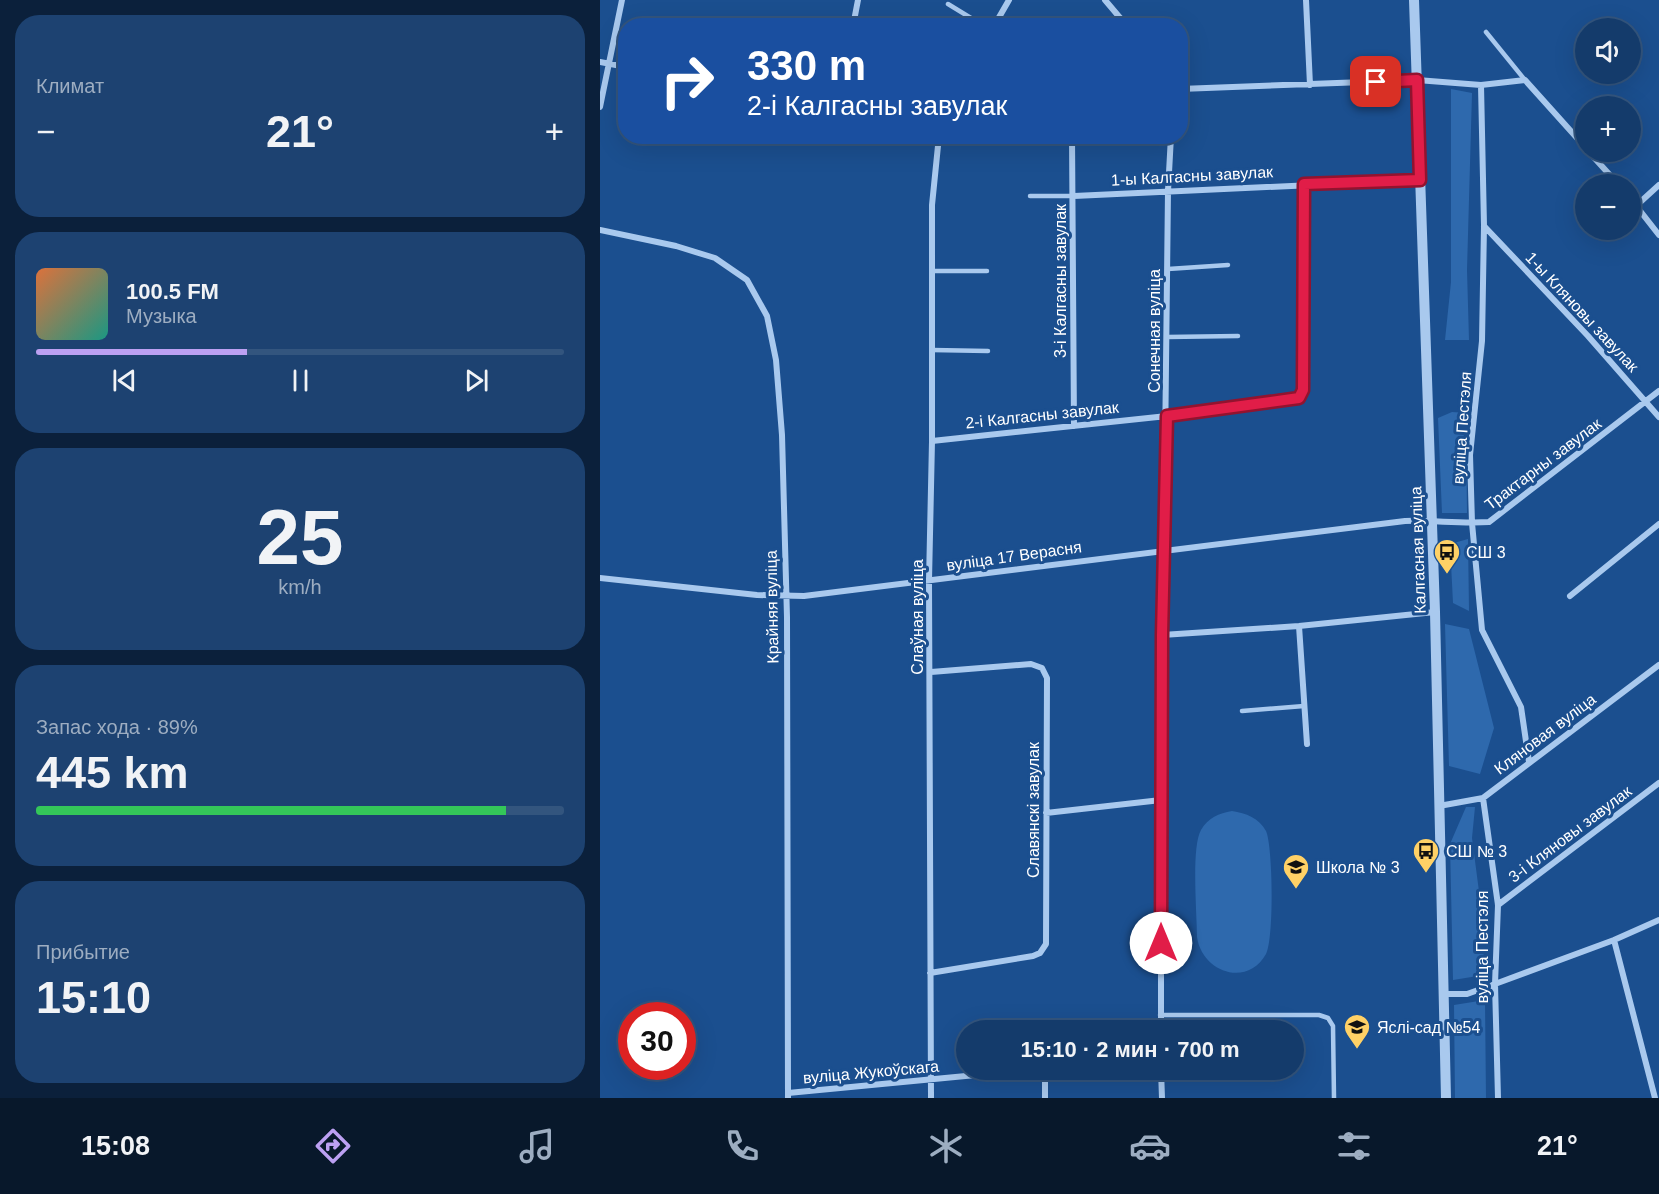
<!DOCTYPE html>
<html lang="ru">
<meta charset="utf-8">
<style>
:root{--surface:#143b6b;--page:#1d4271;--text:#f1f3f6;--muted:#9dadc1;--line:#33557e;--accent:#bca0f2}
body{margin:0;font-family:Helvetica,sans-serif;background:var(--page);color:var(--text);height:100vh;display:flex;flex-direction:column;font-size:22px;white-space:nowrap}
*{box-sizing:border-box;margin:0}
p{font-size:20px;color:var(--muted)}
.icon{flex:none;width:33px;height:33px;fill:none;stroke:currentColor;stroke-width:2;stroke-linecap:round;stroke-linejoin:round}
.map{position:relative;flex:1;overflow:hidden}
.panel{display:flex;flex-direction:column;gap:15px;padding:15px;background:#0b203b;width:600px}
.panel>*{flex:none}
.banner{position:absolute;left:18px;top:18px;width:570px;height:126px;border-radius:24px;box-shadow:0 6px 24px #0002,0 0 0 2px var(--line);background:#1a4fa0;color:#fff;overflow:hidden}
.controls{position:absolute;left:975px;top:18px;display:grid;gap:12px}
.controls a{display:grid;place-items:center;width:66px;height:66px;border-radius:50%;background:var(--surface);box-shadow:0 6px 24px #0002,0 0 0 2px var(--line);font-size:30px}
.speed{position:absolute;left:18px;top:1002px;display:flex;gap:12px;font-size:30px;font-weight:700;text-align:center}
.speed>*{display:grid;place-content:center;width:78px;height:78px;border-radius:50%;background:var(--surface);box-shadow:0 6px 24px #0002,0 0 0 2px var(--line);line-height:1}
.speed .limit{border:9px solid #d22;background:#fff;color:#111}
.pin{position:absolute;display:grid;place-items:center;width:51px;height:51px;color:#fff;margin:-26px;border-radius:12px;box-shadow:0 3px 9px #0006}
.me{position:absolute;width:66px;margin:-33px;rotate:0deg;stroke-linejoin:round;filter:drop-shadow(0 0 4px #0008)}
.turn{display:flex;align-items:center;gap:21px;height:126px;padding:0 30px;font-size:27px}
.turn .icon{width:78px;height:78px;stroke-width:2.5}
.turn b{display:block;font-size:42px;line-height:51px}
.big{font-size:45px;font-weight:700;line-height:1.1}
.panel .tile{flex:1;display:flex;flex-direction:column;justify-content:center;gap:9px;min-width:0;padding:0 21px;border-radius:24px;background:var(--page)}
.panel .dial{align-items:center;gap:0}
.dial b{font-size:78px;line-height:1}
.song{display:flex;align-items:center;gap:18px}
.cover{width:72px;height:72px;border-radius:9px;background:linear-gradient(135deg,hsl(20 70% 55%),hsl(170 70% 35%))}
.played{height:6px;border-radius:3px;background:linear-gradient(90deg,var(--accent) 40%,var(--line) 40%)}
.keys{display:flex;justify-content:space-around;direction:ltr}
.heat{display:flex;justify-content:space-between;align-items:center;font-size:33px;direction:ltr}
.charge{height:9px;border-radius:4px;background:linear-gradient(90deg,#34c759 89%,var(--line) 0)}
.trip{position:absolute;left:356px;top:1020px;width:348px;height:60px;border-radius:30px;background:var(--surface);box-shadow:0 6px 24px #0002,0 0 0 2px var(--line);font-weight:700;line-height:60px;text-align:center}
.tab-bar{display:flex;height:96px;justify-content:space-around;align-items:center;background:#08182b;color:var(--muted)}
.tab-bar .icon{width:42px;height:42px}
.tab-bar .selected{color:var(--accent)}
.tab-bar b{font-size:27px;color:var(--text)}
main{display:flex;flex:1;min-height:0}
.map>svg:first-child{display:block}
</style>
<main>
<section class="panel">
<div class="tile"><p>Климат</p>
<div class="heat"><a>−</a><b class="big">21°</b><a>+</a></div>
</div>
<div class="tile">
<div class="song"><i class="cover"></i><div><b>100.5 FM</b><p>Музыка</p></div></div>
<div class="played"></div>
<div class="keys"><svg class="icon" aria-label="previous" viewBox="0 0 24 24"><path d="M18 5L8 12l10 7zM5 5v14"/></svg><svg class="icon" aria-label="pause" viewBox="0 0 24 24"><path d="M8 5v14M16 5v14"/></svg><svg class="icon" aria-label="next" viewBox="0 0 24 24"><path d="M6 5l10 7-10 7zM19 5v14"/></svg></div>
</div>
<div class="tile dial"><b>25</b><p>km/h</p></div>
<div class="tile"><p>Запас хода · 89%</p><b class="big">445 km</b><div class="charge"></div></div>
<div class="tile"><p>Прибытие</p><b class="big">15:10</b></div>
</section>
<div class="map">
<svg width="1059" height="1098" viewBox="0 0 1059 1098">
<rect width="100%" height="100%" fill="#1b4f8f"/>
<path fill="#2e69ad" d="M851,89L872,93L867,270L869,340H845L851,282Z
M852,412L866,413L867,513H842L838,418Z
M868,539L869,611L853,603L850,544Z
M845,624L869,629L894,728L880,774L849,766Z
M866,807H875L872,838L883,922L884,975L853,980L850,844Z
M632,811C646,813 659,818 666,831C673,846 674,940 666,954C647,988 602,972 597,937C597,913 591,848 601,830C608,818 619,813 632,811Z
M885,1000L886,1098H855L854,1005Z"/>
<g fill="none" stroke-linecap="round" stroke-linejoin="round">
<path stroke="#a9c9ee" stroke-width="4.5" d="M348,4L384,26
M886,32L925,80
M404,143L407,136
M430,196H474
M568,269L628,265
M332,271H387
M567,337L638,336
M332,350L388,351
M642,711L704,706
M560,1015H719L728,1018L733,1026L734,1098"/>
<path stroke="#a9c9ee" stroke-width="6" d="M505,0L527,26
M706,0L710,85
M253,26L258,0
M394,26L409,0
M0,62L26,67
M881,85L884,226L882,341L870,455L872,523L882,630L921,707L929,762
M580,89L817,80L881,85L925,80L986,148
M0,107L22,0
M472,136L474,426
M989,152L1018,184
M474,196L820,180
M1030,198L1059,235
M1037,205L1059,185
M884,226L988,336L1059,417
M0,230L76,246L115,258L147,280L167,316L176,360L182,435L187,617L188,1098
M332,441L567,416L699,398L703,390L704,184
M0,578L157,595L204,596L805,521C833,520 861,524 889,522L1059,391
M970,596L1059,524
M699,626L707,744
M562,635L699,626L835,612
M883,798L898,905L895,984L898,1098
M839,806L883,798L1059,665
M446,813L561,800
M898,905L1059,783
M1014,940L1055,1098
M330,973L433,956L440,953L446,944L447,678L442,668L431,664L331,672
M844,994H867L895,984L1014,940L1059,920
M561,1030V800L568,191L571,136
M445,1070V1098
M561,1070L562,1098
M188,1093L428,1070
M331,1098L329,581L332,441V205L339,136"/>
<path stroke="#a9c9ee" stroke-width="10" d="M814,0L835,612L846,1098"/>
</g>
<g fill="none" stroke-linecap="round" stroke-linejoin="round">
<g stroke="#92132f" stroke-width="15">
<path id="route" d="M561,943L562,635L567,416L699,398L703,390L704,184L820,180L817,80L776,82"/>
</g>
<use href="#route" stroke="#e11d48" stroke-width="10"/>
</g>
<defs>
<g id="bus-pin" transform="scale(1.35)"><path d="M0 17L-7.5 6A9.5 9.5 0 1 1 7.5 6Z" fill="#ffd166" stroke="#1b4f8f"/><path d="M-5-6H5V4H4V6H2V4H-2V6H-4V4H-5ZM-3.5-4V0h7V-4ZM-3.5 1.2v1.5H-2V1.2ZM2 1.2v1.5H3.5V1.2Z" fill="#111"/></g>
<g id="school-pin" transform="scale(1.35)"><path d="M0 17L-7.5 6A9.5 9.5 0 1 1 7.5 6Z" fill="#ffd166" stroke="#1b4f8f"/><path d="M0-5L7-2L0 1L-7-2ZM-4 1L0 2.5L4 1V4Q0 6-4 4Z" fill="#111"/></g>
</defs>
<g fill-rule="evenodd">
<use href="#bus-pin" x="847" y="552"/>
<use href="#bus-pin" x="826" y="851"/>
<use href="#school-pin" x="696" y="867"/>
<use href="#school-pin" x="757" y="1027"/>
</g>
<g text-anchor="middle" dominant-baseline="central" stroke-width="6" stroke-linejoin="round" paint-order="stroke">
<g font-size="16" fill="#fff" stroke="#1b4f8f">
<text transform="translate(592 176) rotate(-3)">1-ы Калгасны завулак</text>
<text transform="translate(460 281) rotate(-90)">3-і Калгасны завулак</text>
<text transform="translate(982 312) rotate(47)">1-ы Кляновы завулак</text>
<text transform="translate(554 331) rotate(-90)">Сонечная вуліца</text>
<text transform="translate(442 415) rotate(-6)">2-і Калгасны завулак</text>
<text transform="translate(862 428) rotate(-86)">вуліца Пестэля</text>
<text transform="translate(943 464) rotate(-37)">Трактарны завулак</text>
<text transform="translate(818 550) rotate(-92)">Калгасная вуліца</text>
<text transform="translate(414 556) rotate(-8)">вуліца 17 Верасня</text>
<text transform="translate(172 607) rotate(-91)">Крайняя вуліца</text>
<text transform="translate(317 617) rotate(-90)">Слаўная вуліца</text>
<text transform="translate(945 734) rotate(-37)">Кляновая вуліца</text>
<text transform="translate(433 810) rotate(-90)">Славянскі завулак</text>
<text transform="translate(970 834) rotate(-37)">3-і Кляновы завулак</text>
<text transform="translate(882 947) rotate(-90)">вуліца Пестэля</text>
<text transform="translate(271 1072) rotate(-5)">вуліца Жукоўскага</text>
</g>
<g font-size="16" fill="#fff" stroke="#1b4f8f" text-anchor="start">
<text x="866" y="552">СШ 3</text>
<text x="846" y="851">СШ № 3</text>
<text x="716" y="867">Школа № 3</text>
<text x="777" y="1027">Яслі-сад №54</text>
</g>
</g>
</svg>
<div class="controls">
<a><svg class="icon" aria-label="sound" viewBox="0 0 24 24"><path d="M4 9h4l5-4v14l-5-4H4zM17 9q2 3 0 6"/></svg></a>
<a>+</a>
<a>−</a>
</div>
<div class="speed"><div class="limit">30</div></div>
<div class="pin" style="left:776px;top:82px;background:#d93025"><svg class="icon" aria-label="arrive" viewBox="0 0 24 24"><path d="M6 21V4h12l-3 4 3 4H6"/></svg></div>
<svg class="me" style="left:561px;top:943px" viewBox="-20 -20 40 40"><circle r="19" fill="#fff"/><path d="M0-13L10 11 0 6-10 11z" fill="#e11d48"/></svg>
<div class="trip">15:10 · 2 мин · 700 m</div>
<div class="banner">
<div class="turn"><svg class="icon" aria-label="right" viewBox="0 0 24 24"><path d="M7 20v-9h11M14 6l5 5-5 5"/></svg><div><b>330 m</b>2-і Калгасны завулак</div></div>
</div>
</div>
</main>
<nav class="tab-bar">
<b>15:08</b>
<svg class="icon selected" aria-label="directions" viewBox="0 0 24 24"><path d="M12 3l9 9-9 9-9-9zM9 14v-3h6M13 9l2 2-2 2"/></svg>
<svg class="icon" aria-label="music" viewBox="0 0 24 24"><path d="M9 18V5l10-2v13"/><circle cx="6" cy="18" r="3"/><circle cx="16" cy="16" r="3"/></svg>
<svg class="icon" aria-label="phone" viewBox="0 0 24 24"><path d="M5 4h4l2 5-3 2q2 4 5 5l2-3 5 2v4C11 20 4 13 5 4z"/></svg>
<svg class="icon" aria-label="climate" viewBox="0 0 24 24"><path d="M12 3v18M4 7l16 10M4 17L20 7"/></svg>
<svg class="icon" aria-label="car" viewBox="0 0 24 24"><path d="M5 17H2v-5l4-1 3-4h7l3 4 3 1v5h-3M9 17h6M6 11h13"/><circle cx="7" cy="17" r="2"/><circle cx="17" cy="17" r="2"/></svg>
<svg class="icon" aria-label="filters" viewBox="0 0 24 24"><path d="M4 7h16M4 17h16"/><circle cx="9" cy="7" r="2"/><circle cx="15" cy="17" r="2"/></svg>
<b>21°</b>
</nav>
